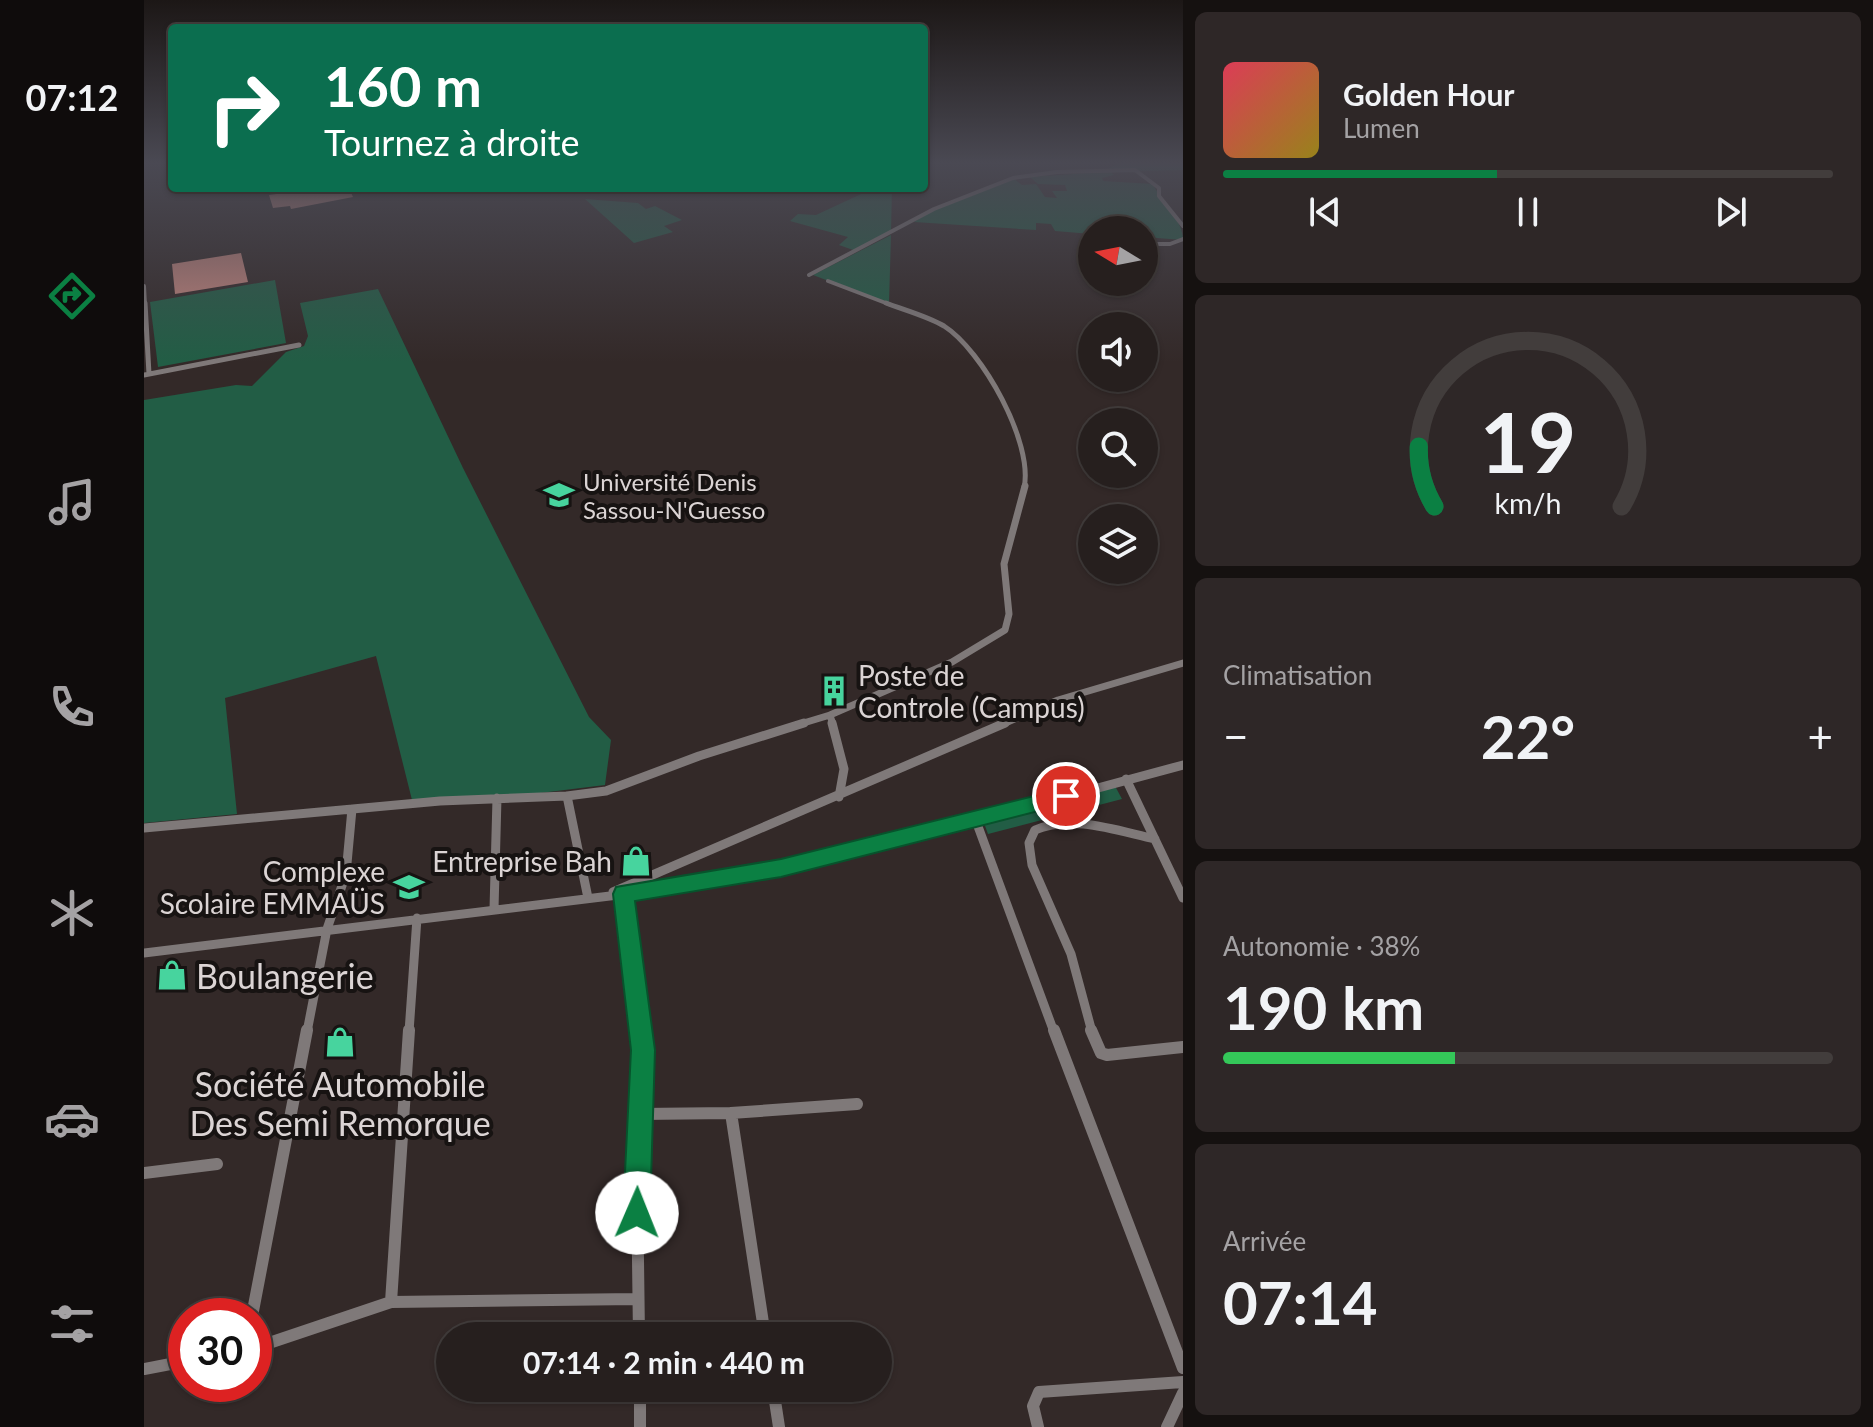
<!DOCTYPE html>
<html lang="fr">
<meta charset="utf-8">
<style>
:root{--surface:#261f1e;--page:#2e2727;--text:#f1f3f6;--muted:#a4a2a4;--line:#423d3c;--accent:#0b8043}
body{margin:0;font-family:Lato,sans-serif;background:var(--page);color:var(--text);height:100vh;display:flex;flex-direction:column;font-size:30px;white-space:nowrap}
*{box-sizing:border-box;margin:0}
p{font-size:26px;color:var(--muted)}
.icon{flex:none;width:44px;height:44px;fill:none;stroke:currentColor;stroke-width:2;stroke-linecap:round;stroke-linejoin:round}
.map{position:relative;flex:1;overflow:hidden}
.details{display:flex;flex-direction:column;gap:12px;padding:12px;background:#151110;width:690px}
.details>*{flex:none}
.guide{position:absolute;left:24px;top:24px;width:760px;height:168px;border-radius:8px;box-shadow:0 2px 6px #0004,0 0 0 2px var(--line);background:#0b6e4f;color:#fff;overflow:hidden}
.needle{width:52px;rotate:280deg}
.tools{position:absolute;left:934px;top:216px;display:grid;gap:16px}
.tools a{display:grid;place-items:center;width:80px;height:80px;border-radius:50%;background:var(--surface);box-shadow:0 2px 6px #0004,0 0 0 2px var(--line);font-size:40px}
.speed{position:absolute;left:24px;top:1298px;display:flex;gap:16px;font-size:40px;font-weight:700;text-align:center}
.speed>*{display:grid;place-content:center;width:104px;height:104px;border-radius:50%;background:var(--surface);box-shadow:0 2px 6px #0004,0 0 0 2px var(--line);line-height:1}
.speed .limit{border:12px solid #d22;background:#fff;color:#111}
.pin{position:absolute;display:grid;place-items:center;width:68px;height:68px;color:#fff;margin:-34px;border:4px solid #fff;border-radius:50%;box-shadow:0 2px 8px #0007}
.me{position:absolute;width:88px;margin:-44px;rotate:1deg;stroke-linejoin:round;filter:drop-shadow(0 0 6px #0008)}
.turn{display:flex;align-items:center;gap:28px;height:168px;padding:0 24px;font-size:36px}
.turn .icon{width:104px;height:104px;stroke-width:2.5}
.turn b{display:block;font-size:56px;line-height:68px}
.big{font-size:60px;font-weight:700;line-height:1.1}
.details .tile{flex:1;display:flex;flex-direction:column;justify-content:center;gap:12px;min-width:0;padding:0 28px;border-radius:12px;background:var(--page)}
.details .dial{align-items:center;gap:0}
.dial svg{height:208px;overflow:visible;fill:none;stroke:var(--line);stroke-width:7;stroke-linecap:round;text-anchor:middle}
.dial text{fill:var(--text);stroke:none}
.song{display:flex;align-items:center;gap:24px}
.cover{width:96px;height:96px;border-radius:12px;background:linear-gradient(135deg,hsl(350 70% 55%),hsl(50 70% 35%))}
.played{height:8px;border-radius:4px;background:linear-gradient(90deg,var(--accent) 45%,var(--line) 45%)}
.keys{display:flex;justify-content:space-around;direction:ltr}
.heat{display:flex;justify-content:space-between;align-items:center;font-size:44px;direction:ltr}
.charge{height:12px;border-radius:6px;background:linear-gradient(90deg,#34c759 38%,var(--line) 0)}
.trip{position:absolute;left:292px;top:1322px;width:456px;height:80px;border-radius:40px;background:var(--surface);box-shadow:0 2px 6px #0004,0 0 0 2px var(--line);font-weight:700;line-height:80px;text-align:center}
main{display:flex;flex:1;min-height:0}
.menu{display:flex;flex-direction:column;width:144px;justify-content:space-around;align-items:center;background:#0f0c0c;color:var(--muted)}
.menu .icon{width:56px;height:56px}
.menu .selected{color:var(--accent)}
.menu b{font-size:36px;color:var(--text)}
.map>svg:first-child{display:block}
</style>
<main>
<nav class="menu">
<b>07:12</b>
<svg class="icon selected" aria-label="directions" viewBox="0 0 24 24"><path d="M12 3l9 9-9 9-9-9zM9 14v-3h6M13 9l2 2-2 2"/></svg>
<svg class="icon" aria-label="music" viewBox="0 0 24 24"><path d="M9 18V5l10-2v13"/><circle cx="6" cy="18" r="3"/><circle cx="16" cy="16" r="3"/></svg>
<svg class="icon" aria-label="phone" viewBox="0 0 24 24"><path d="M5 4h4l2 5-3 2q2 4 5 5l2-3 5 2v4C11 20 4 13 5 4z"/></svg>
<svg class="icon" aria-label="climate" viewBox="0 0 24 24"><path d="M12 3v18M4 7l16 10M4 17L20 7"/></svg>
<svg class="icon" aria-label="car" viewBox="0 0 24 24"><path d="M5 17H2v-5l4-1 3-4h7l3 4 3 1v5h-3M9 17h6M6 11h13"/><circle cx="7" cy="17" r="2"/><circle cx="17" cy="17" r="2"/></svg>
<svg class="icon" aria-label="filters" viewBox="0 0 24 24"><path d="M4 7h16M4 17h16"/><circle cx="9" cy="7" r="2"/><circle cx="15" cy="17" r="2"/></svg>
</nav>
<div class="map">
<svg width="1039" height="1427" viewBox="0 0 1039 1427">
<rect width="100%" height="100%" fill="#332928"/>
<path fill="#225d45" d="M975,163H1039V170L967,172L970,175L958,178L959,181L1009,184C1018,204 1039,219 1039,240L1000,237V230H948V234L911,231L907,224L892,223V230L770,222L786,212L870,179L878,185L892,184L901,197L913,198L908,191H923L921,185L894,184L886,177L958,172Z
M730,188H748L747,232L712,251L695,245L704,237L646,221L654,214L672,215Z
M441,199L494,203L502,209L511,206L538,220L520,226L529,232L490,243Z
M747,235L745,304L669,275Z
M131,280L142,343L14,367L6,302Z
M234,289L319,468L445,717L467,740L461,785L348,799L269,804L232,656L81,698L93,814L0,823V400L92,385L108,386L142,352L160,346L164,336L156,303Z
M971,786L978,799L844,834L840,823Z"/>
<path fill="#c3857d" d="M177,188H205L209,197L147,209L146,206L129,208L125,195Z
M97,253L104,282L31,294L28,264Z"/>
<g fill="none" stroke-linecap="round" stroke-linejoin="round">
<path stroke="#7f7979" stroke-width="4" d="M1000,244H1026L1039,239
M665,275L790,209L869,178L913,172L991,170L1015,188V196L1039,226
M684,281L747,305
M0,286L1,305"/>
<path stroke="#7f7979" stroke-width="5" d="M1,303L5,374
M742,303C760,310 783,316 800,326C838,350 890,443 880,488
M0,375L155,345"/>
<path stroke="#7f7979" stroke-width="7" d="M653,725L686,715
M689,725L686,715L808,662L861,630L865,614L860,564L881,486
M857,725L914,700L1039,663"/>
<path stroke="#7f7979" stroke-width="9" d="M688,723L700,769L695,797
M982,779L1039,898
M423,796L444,898
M832,821L910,1032
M0,828L296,801L423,796L462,791L555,756L660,723
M469,892L861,723
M479,894L497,1032
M350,909L353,798
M0,953L523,889L615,873L832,821L1039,765
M163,1032L183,929L202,874L208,809
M265,1032L273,918
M948,1032L927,954L888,865L885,843L891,830C927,814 974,831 1011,839"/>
<path stroke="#7f7979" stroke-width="12" d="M910,1030L1039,1368
M947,1030L957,1053L963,1055L1039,1047
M587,1113L621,1336
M496,1114L587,1113L713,1104
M0,1173L73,1164
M247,1302L265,1030
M108,1316L163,1030
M495,1336L493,1184L499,1050L496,1030
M110,1348L247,1302L493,1299
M0,1369L42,1361
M496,1388V1427
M629,1388L635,1427
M894,1427L889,1406L895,1392L1039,1382
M1023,1427L1039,1393"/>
</g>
<linearGradient id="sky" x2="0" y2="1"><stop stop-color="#1c1716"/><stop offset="0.45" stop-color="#4a4953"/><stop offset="1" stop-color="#4a4953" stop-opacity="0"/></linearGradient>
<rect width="1039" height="362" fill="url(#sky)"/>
<path fill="#0b8043" stroke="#07532c" stroke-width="2" d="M922,788L929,790L932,796L929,802L922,804L637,877L491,901L511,1050L506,1213L502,1222L493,1226L483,1222L479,1213L487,1050L469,894L472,887L637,859Z"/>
<defs>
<g id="university-bare" transform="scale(2.4)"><path d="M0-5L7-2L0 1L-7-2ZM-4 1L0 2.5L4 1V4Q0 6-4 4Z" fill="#47d49e" stroke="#171312" stroke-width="2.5" paint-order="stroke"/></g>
<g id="building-bare" transform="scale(2.4)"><path d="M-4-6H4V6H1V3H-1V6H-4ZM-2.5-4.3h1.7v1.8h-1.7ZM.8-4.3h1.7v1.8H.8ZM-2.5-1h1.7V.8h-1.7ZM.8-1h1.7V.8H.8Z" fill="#47d49e" stroke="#171312" stroke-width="2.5" paint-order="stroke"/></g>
<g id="shop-bare" transform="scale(2.4)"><path d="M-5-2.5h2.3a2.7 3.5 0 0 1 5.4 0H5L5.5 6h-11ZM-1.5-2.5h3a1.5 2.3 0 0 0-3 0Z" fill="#47d49e" stroke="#171312" stroke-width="2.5" paint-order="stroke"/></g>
<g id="school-bare" transform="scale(2.4)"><path d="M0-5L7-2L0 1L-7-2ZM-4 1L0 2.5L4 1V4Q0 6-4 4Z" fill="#47d49e" stroke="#171312" stroke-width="2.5" paint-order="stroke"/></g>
</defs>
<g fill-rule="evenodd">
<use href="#university-bare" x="415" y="495"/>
<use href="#building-bare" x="690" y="691"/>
<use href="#shop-bare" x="492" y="861"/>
<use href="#school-bare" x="265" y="887"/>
<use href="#shop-bare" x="28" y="975"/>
<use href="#shop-bare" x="196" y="1042"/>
</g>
<g text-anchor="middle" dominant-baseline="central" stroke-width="8" stroke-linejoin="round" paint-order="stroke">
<g font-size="24" fill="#dbd4d4" stroke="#171312" text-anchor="start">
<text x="439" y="481">Université Denis<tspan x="439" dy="28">Sassou-N'Guesso</tspan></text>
</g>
<g font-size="28" fill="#dbd4d4" stroke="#171312" text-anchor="end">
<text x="714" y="675" text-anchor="start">Poste de<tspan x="714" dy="32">Controle (Campus)</tspan></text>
<text x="468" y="861">Entreprise Bah</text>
<text x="241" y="871">Complexe<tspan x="241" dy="32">Scolaire EMMAÜS</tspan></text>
</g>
<g font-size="34" fill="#dbd4d4" stroke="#171312" text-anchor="start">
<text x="52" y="975">Boulangerie</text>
<text x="196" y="1083" text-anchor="middle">Société Automobile<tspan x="196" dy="39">Des Semi Remorque</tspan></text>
</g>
</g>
</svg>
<div class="tools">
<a><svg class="needle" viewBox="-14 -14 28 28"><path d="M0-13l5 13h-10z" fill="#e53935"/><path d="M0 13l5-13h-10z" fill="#a4a2a4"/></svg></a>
<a><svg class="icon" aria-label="sound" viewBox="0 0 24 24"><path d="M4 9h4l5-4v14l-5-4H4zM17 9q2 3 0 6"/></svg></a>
<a><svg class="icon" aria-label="search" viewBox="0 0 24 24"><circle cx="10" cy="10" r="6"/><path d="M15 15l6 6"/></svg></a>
<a><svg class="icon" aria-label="layers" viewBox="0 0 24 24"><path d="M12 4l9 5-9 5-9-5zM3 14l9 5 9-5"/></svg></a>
</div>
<div class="speed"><div class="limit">30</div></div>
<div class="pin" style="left:922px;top:796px;background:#d93025"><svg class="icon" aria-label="arrive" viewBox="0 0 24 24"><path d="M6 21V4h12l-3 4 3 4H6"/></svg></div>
<svg class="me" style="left:493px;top:1213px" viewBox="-20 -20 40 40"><circle r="19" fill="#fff"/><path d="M0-13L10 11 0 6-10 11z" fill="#0b8043"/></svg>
<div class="trip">07:14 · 2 min · 440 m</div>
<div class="guide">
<div class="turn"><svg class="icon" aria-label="right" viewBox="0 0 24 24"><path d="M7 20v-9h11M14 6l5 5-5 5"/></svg><div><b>160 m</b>Tournez à droite</div></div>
</div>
</div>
<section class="details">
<div class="tile">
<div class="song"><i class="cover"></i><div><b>Golden Hour</b><p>Lumen</p></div></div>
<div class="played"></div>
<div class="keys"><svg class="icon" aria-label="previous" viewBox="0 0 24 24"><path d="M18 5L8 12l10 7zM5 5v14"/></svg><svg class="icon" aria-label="pause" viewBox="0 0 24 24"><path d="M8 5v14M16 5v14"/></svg><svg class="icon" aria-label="next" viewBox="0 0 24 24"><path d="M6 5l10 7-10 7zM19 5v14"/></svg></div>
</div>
<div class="tile dial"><svg viewBox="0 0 100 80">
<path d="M14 69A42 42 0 1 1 86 69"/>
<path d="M14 69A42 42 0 0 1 8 46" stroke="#0b8043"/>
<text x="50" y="56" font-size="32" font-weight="700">19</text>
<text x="50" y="72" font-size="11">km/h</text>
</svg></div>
<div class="tile"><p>Climatisation</p>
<div class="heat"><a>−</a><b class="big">22°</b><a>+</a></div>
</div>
<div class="tile"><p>Autonomie · 38%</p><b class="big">190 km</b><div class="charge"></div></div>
<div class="tile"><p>Arrivée</p><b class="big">07:14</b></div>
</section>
</main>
